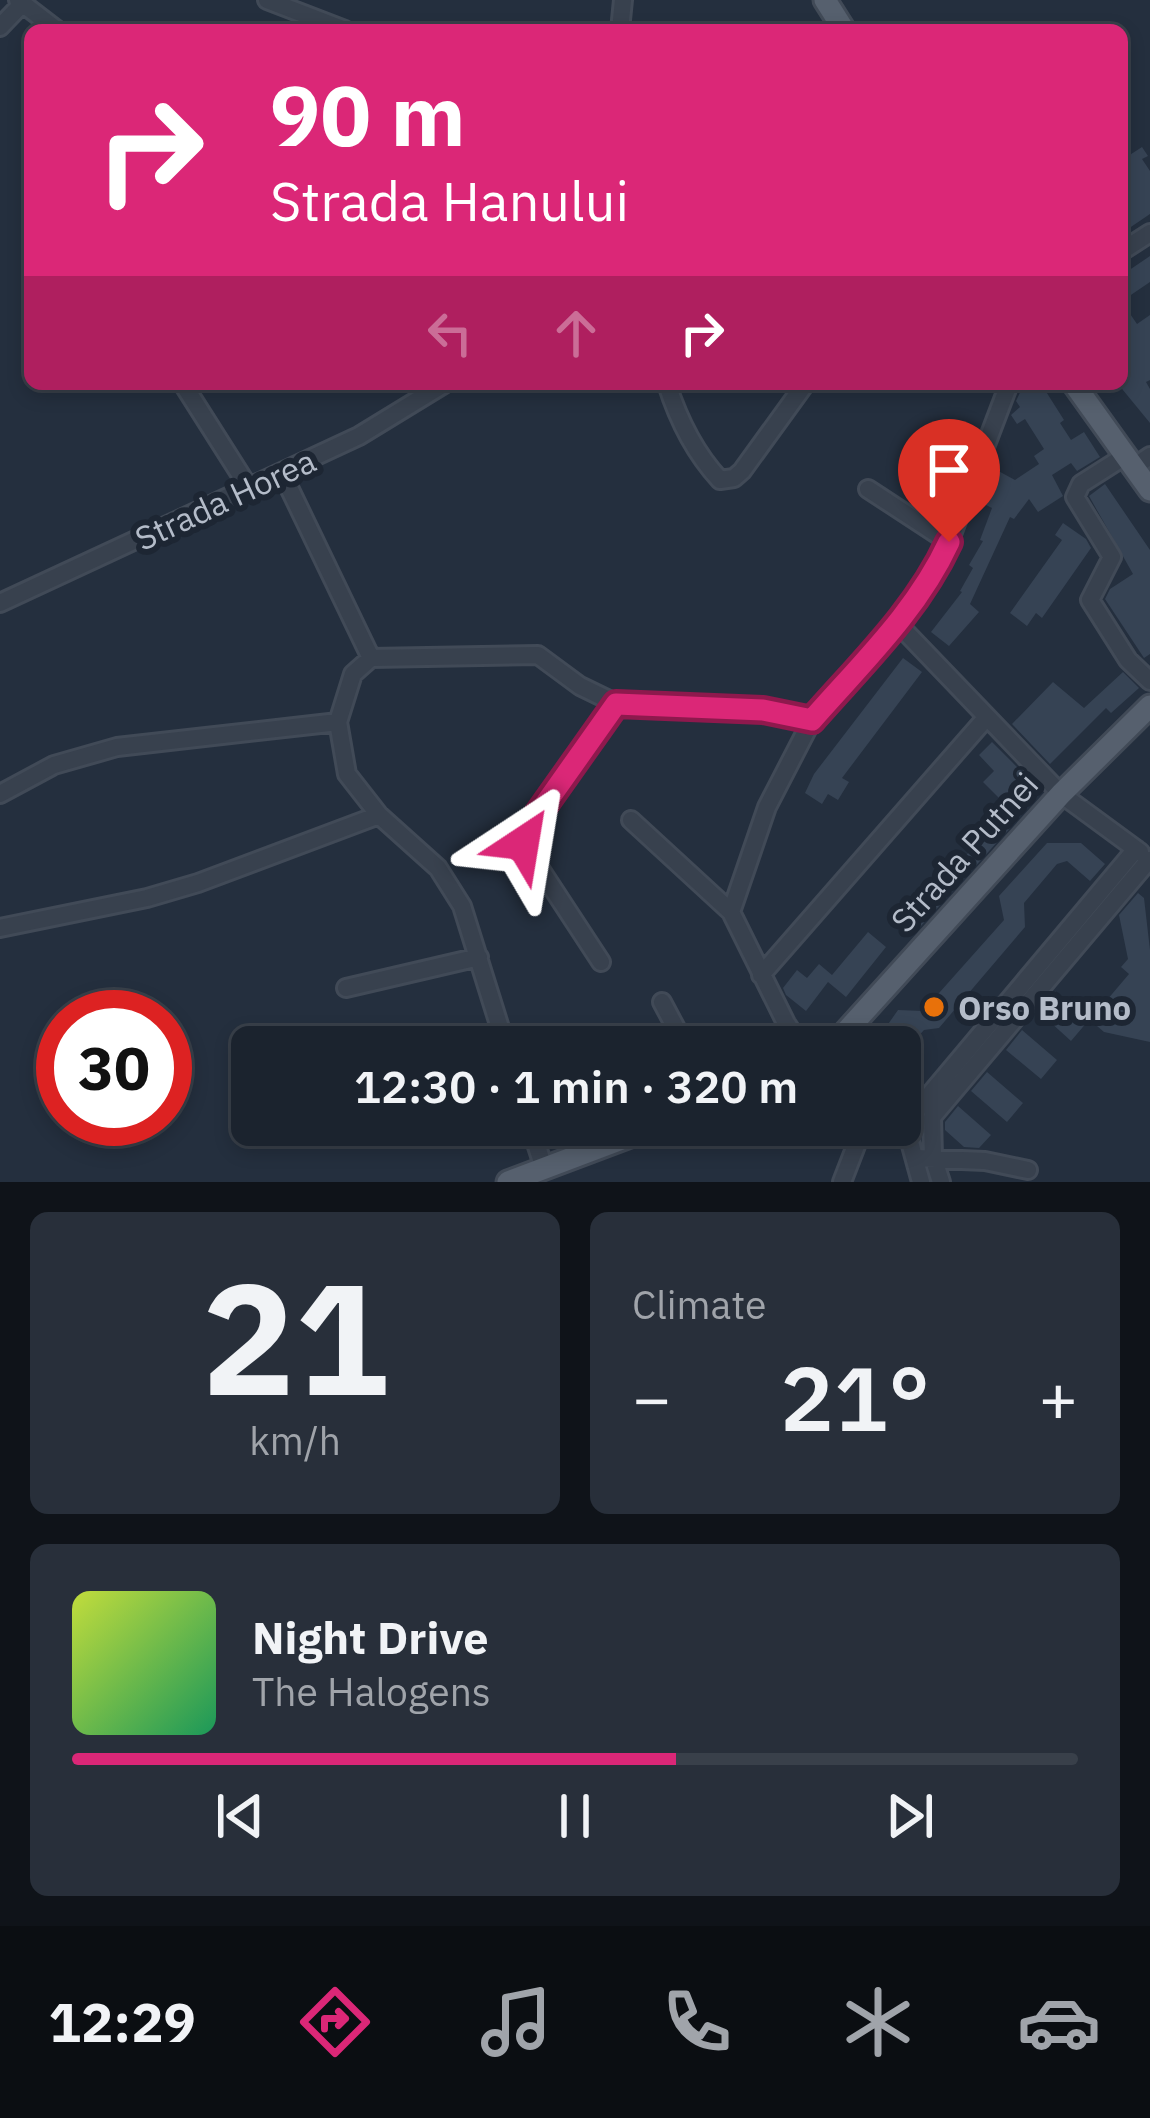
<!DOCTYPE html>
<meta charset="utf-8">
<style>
:root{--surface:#1b232e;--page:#282f3a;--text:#f1f3f6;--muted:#a0a4aa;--line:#39404a;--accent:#db2777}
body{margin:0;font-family:"IBM Plex Sans",sans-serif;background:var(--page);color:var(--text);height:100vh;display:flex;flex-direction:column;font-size:45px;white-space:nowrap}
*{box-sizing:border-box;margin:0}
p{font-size:39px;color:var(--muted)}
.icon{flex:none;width:66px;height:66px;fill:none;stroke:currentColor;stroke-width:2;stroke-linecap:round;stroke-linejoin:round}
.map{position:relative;height:1182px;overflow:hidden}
.sheet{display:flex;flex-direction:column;gap:30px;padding:30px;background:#0f1319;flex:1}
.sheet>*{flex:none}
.top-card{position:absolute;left:24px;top:24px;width:1104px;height:366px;border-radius:18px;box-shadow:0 6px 18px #0003,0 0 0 3px var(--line);background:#db2777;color:#fff;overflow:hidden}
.speed{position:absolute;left:36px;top:990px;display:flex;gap:24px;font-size:60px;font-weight:700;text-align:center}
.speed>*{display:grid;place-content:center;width:156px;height:156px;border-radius:50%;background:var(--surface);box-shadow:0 6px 18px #0003,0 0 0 3px var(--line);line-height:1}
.speed .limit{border:18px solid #d22;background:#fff;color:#111}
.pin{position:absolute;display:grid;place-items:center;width:102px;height:102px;color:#fff;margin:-123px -51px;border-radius:50% 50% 50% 0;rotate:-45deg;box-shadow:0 0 12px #0007}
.pin .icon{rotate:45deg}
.me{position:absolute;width:132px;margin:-66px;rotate:33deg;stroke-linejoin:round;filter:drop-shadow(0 0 9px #0008)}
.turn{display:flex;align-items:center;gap:42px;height:252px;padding:0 48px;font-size:54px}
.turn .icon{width:156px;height:156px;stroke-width:2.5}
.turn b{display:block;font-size:84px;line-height:102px}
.lanes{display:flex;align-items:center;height:114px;padding:0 48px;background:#0003;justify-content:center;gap:60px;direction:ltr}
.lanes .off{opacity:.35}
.big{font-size:90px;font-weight:600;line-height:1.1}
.sheet .card{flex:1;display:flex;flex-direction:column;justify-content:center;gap:18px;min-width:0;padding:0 42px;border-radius:18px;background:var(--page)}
.sheet .dial{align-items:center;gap:0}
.dial b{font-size:156px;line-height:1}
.song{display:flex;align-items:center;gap:36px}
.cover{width:144px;height:144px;border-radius:18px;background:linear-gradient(135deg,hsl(70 70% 55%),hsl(150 70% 35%))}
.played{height:12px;border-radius:6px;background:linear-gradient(90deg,var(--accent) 60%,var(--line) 60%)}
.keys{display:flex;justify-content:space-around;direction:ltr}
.heat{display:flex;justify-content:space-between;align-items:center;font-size:66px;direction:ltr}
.sheet .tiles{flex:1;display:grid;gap:30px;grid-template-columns:1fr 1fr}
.card:last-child{grid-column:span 2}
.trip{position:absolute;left:231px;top:1026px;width:690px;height:120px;border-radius:18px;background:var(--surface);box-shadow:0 6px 18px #0003,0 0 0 3px var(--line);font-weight:600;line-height:120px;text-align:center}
.dock{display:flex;height:192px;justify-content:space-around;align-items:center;background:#0b0e12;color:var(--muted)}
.dock .icon{width:84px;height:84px}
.dock .current{color:var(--accent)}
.dock b{font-size:54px;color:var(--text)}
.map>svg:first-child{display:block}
</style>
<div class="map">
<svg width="1150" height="1182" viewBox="0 0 1150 1182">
<rect width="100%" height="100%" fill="#242f3e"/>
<path fill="#364354" d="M1142,147L1148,156L1142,159L1150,171V214L1122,233V160Z
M1150,256V282L1122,301V275Z
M1122,302L1137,324L1150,315V380L1146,382L1150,389V423L1118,384H1122Z
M1024,384H1056L1045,390L1064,420L1060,423L1071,440L1084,432L1100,457L1077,471L1071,463L1052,475L1063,496L1038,512L1029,499L1014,519L1010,517L970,604L979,612L949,646L931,632L962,592L960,591L973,568L969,565L983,541L980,540L992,508L978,501L991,467L1015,480L1039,464L1034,456L1044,449L1025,419L1017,424L1011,415L1020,407L1016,401Z
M1105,484L1150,550V654L1144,658L1105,599L1110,589L1133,574L1089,496Z
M1063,523L1086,539L1091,548L1042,618L1036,613L1027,626L1010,613L1062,540L1055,535Z
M903,658L922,672L842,778L849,782L838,800L828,794L822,804L805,793L814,774Z
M1123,672L1139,688L1111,713L1106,708L1050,764L1012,724L1053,682L1084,708Z
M992,742L1029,779L1005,803L1020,817L920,927L910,918L933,891L929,888L952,862L956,866L971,850L968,848L981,834L977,831L1003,802L983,782L994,771L979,755Z
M1047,843H1081L1105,864L1090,881L1067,861L1057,864L1024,903L1025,927L939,1028L924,1030L900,1057V1047H872L898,1010L923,1011L1004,920L999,896Z
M1138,893L1144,898L1150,950V1042L1104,1032L1090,1020L1129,974L1121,967L1128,959L1119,915Z
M868,932L886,947L846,997L828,982L806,1011L786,995L783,988L797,970L807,978L819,964L832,975Z
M1055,991L1088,1021L1071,1041L1038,1011Z
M1022,1030L1057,1060L1041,1079L1006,1050Z
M987,1072L1023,1103L1007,1122L971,1091Z
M958,1106L991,1135L979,1148L964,1147L945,1130V1122Z"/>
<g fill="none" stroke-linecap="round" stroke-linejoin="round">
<g stroke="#414a57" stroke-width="22">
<path id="minor" d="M18,0L57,30
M267,0L345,30
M0,27L23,3
M620,30L623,0
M1122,251L1150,233
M183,384L249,488
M667,384C678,419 695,453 720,480L734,478L742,471L805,384
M1125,456L1081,484L1075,497L1112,557L1090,600L1128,660L1150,681
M1134,467L1150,456
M282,473L371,658L538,655L580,686L617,704L763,710L812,720
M868,489L949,542
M0,603L359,436L444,384
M898,624L1061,794L1140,852
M371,658L353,674L338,722L347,774L379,815L438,868L462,906L506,1047
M0,794L54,765L117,747L338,722
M631,820L731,912
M0,928L147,898L198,883L379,815
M601,962L523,843L524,834L617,704
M761,975L986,718
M346,988L479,957
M662,1002L686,1047
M802,1047L786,1023L731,912L767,807L812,720L898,624L928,584L949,542L1009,384
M530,1125L544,1168
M894,1125L910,1142L921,1182
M901,1129L1136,849
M915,1158L985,1161L1028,1170
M842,1182L864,1125
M941,1182L933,1157L932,1117L1149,860"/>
</g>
<g stroke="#414a57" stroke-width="27">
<path id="major" d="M825,0L844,30
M1074,384L1150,490
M832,1047L1061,794L1150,706
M508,1182L659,1125"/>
</g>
<use href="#minor" stroke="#38414e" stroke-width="16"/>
<use href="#major" stroke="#56606e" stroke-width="21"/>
</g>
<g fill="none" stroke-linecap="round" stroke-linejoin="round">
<g stroke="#8e194d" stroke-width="30">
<path id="route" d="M523,843L524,834L616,704L763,710L812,720C862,663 917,611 949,542"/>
</g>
<use href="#route" stroke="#db2777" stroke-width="21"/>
</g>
<circle fill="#e8710a" stroke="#1d2633" stroke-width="4.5" cx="934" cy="1007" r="12"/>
<g text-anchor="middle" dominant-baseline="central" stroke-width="12" stroke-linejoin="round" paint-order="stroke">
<g font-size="33" fill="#b4bcc9" stroke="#1d2633">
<text transform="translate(225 499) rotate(-25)">Strada Horea</text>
<text transform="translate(964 852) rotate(-48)">Strada Putnei</text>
</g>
<g font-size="33" font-weight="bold" fill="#b4bcc9" stroke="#1d2633" text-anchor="start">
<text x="958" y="1007">Orso Bruno</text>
</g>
</g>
</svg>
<div class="speed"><div class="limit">30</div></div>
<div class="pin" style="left:949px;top:542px;background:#d93025"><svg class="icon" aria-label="arrive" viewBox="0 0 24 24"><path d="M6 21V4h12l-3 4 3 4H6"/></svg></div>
<svg class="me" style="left:523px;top:843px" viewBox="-20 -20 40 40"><path d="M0-17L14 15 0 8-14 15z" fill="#db2777" stroke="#fff" stroke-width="4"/></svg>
<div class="trip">12:30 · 1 min · 320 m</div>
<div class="top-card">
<div class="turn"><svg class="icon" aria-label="right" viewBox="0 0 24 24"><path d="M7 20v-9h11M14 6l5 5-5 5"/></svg><div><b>90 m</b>Strada Hanului</div></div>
<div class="lanes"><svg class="icon off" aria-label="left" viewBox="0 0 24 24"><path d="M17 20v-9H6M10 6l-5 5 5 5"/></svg><svg class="icon off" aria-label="ahead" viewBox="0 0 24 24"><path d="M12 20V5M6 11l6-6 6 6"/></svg><svg class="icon" aria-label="right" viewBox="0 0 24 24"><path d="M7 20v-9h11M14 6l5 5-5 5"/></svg></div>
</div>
</div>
<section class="sheet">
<div class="tiles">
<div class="card dial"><b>21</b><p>km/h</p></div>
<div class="card"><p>Climate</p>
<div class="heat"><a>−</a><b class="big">21°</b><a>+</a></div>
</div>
<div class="card">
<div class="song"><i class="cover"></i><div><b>Night Drive</b><p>The Halogens</p></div></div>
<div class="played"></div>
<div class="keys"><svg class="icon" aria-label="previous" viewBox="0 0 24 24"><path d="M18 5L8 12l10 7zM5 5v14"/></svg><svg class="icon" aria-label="pause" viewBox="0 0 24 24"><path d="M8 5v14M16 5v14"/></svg><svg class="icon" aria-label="next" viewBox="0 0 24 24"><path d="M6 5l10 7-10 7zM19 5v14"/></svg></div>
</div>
</div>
</section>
<nav class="dock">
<b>12:29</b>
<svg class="icon current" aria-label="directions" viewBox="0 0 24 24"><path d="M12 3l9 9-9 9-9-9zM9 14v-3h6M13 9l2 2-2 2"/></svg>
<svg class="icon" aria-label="music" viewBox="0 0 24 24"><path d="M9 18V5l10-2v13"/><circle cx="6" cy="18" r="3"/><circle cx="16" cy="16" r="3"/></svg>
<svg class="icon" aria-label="phone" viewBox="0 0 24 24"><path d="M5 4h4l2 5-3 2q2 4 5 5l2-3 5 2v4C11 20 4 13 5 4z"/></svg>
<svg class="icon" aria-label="climate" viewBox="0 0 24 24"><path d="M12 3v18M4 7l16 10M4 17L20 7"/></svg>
<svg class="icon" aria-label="car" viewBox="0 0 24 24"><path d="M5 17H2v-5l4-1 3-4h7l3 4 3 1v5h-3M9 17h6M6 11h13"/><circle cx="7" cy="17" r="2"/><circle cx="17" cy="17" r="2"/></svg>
</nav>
